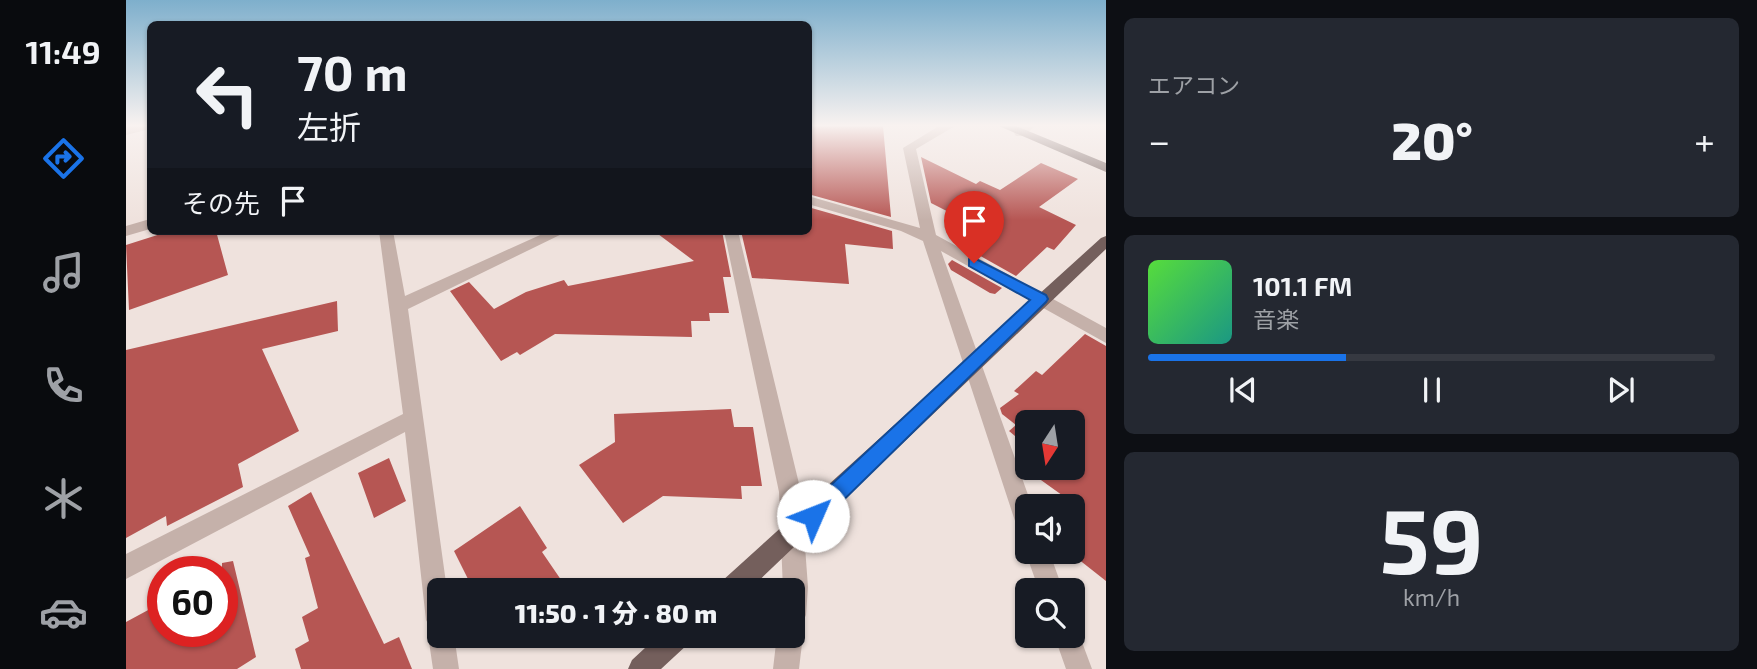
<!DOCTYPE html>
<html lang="ja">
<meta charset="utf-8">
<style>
:root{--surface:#171b24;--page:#242831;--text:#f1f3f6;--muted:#9ea1a6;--line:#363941;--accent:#1a73e8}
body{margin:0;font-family:"Exo 2","Noto Sans JP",sans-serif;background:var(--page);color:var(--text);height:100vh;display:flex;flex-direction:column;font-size:26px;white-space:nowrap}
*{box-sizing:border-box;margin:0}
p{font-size:23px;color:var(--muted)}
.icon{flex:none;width:38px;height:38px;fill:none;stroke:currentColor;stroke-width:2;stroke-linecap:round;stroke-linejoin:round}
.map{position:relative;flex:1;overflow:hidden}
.details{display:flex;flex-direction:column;gap:18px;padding:18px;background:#0d0f14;width:651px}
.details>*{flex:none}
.top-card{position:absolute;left:21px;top:21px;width:665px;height:214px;border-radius:10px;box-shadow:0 2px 5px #0004;background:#171b24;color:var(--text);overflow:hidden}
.needle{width:46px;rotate:192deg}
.tools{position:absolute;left:889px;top:410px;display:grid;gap:14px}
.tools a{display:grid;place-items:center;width:70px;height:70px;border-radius:10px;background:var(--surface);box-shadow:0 2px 5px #0004;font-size:35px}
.speed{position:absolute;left:21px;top:556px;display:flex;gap:14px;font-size:35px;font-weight:700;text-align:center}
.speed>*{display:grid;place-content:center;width:91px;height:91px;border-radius:50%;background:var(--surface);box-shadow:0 2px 5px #0004;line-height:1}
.speed .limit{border:10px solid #d22;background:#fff;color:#111}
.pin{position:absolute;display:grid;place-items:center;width:60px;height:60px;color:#fff;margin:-72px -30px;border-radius:50% 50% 50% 0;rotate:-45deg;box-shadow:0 0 7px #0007}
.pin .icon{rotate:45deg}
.me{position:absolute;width:77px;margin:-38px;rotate:46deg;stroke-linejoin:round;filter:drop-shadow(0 0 5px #0008)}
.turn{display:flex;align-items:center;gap:24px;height:147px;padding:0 35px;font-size:32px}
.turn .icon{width:91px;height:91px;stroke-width:2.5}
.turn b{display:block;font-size:49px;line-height:60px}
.then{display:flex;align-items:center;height:66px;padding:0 35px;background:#0003;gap:14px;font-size:26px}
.big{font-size:52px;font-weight:800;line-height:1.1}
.details .widget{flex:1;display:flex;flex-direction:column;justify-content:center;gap:10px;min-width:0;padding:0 24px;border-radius:10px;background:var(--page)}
.details .dial{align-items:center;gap:0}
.dial b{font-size:91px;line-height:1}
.song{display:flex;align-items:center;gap:21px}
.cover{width:84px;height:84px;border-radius:10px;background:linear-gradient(135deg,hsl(110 70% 55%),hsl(170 70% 35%))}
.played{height:7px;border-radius:4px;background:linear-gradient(90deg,var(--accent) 35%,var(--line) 35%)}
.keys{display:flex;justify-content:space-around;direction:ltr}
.heat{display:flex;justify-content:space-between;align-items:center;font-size:38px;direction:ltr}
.trip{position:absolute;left:301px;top:578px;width:378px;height:70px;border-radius:10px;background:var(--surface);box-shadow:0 2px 5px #0004;font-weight:800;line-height:70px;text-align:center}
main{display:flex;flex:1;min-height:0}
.tabs{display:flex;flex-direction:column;width:126px;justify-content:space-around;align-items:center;background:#090b0e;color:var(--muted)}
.tabs .icon{width:49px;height:49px}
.tabs .on{color:var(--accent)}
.tabs b{font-size:32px;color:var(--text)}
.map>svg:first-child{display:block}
</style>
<main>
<nav class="tabs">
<b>11:49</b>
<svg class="icon on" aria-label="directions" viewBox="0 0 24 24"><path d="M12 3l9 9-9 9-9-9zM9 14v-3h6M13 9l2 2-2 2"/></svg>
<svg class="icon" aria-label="music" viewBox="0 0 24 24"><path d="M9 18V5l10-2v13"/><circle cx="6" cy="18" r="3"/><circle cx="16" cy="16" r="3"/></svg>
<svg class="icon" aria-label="phone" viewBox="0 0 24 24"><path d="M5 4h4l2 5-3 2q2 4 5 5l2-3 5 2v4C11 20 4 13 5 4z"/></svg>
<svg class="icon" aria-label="climate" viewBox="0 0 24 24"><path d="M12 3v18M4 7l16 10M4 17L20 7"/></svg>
<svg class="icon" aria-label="car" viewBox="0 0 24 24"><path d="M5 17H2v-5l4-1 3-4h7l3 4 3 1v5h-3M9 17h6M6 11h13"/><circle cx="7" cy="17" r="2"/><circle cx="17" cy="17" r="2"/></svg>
</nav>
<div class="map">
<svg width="980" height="669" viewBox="0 0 980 669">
<rect width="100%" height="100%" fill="#efe2dd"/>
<path fill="#b65653" d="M682,126H757L765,217L682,194Z
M795,157L850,184L854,181L874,190L915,163L952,179L913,207L950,225L928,250L921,247L890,276L842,249L864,233L805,203Z
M682,207L766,231L767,249L719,244L723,284L626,278L615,231H682Z
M44,231H90L102,275L3,310L0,245Z
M528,231H596L605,277H597L603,313H583L584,321H565L566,337L429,334L394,355L391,352L375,361L324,291L343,282L368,309L400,292L438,280L442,286L568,261Z
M826,260L876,288L869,294L864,293L825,270L822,264Z
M211,301L212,331L136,349L173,431L112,464L117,487L41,526L40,516L0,538V350Z
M959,334L980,346V581L947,555V503L894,465L901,456V467H947V422H901V446L883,431L890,425L876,414L874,408L893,394L888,391L910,371L916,375Z
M605,409L608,427H627L636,486H615L616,499L537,496L497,523L453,465L489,442L488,414Z
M263,458L280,501L248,518L232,473Z
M185,492L258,644L273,637L286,669H175L169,649L183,641L176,617L192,608L179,558L184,556L162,506Z
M394,506L421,548L416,552L442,590H352L347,579L343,581L328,551Z
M107,561L130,657L111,669H0V622L37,602V632H96V563Z"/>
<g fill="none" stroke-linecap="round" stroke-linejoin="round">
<path fill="#c5b1aa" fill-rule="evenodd" d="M24,126V129L0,135V127Z
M813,126H829L790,149L810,235L980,328V343L815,251L906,506H901V535L893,532L890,524L797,241L775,231L682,204V196L794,228L777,148Z
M895,126H909L898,136H890L888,133Z
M24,219V229L0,236V226Z
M253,231H267L279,296L423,231H442L282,309L321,590H313V635H328L333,669H307L302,635L305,629L300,620L279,432L0,579V554L277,414Z
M598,231H612L675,492L682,587L680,615L676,624L672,625L677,635L673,669H647L651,635H667V590H657L653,492Z
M901,546V551H923L937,590H913L899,551Z
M947,624L950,626L966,669H940L928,635H947Z"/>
<path fill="#745f5c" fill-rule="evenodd" d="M873,126H890L980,163V172Z
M980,236V249L623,590H593L596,581L975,238Z
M533,635H566L562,644L535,669H502L506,660Z"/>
</g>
<linearGradient id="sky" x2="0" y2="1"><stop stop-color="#7eafcc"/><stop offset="0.57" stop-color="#f8f2f0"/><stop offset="1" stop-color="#f8f2f0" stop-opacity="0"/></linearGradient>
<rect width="980" height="220" fill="url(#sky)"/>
<path fill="#1a73e8" stroke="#114b97" stroke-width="2" d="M848,258L920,295L922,299L920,302L694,523L687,526L679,523L676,516L679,509L904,300L843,266V259Z"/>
</svg>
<div class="tools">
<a><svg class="needle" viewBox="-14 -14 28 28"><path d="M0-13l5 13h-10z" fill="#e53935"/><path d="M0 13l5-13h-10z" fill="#9ea1a6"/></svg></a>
<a><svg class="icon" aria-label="sound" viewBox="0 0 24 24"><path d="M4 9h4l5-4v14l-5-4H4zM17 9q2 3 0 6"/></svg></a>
<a><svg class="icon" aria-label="search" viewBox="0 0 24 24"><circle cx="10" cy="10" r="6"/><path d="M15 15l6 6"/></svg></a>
</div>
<div class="speed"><div class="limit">60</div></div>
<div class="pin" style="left:848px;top:263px;background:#d93025"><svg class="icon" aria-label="arrive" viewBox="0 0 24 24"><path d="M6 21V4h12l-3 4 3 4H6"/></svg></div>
<svg class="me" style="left:687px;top:516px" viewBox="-20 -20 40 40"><circle r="19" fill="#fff"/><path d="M0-13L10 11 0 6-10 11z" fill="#1a73e8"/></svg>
<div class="trip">11:50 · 1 分 · 80 m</div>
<div class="top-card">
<div class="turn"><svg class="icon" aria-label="left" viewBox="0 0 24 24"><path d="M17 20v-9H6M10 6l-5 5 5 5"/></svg><div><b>70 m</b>左折</div></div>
<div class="then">その先<svg class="icon" aria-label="arrive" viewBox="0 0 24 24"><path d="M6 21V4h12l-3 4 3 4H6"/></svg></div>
</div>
</div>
<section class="details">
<div class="widget"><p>エアコン</p>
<div class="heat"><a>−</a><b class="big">20°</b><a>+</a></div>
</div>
<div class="widget">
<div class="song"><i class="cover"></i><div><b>101.1 FM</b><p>音楽</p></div></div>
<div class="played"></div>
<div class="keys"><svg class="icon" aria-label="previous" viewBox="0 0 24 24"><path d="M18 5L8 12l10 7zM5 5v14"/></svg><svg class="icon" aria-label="pause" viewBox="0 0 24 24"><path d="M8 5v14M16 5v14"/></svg><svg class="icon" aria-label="next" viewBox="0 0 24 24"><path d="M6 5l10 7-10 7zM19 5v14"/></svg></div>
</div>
<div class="widget dial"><b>59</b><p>km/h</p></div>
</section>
</main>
